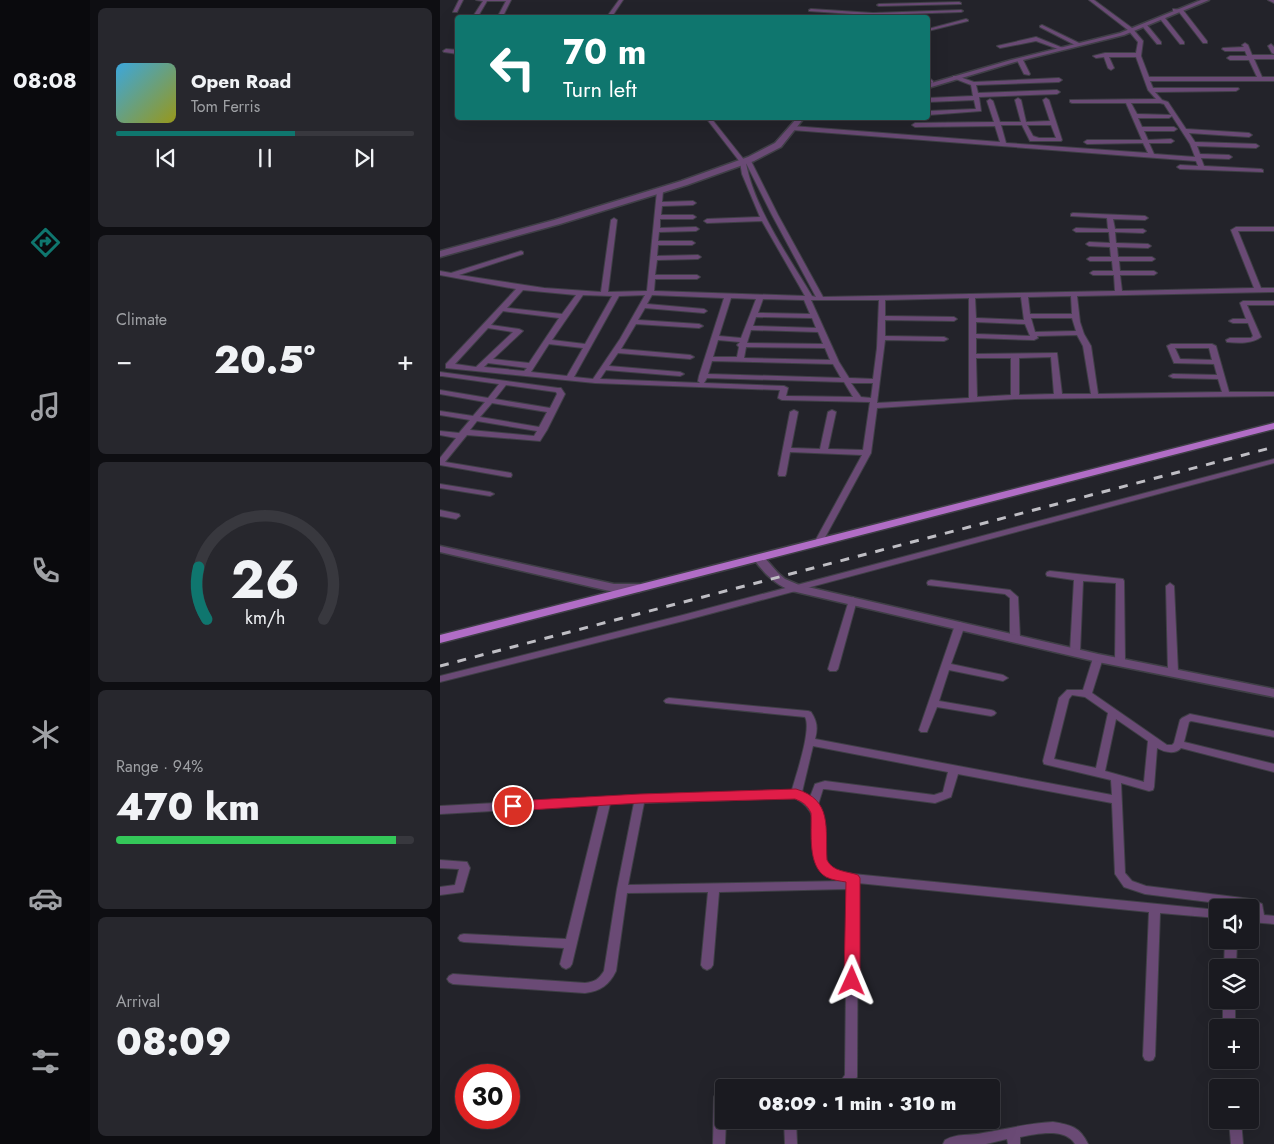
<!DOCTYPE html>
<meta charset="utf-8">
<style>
:root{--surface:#1a1a20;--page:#27272d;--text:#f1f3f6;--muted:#9fa1a5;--line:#38383e;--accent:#0f766e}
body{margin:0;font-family:Jost,sans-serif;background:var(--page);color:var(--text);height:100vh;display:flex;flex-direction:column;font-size:19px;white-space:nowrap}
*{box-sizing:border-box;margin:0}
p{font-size:16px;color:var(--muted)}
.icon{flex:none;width:28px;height:28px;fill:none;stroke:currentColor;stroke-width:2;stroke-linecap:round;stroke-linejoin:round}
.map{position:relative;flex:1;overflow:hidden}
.drawer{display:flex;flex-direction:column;gap:8px;padding:8px;background:#0e0e12;width:350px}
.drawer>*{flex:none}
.hud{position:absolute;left:15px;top:15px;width:475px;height:105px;border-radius:5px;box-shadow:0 5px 20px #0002,0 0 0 1px var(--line);background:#0f766e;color:#fff;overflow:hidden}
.tools{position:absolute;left:769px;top:899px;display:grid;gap:10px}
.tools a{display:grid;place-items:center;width:50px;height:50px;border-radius:5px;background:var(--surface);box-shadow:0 5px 20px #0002,0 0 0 1px var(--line);font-size:25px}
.speed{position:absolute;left:15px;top:1064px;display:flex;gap:10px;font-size:25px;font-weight:700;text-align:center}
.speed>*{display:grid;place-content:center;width:65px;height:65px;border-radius:50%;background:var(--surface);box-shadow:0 5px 20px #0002,0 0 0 1px var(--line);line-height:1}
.speed .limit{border:8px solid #d22;background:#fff;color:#111}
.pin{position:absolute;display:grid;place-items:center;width:42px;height:42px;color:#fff;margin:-21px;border:2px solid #fff;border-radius:50%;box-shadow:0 1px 5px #0007}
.me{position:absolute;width:55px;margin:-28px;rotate:1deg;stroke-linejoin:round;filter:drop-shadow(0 0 4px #0008)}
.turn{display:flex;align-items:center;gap:18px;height:105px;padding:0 25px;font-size:22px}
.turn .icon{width:65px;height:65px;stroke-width:2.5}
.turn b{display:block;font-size:35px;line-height:42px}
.big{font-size:38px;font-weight:800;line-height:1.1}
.drawer .tile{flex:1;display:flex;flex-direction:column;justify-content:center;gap:8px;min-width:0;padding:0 18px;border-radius:8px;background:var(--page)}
.drawer .dial{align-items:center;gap:0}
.dial svg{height:130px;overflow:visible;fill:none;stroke:var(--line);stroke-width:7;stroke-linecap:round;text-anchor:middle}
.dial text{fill:var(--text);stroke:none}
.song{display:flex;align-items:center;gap:15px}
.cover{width:60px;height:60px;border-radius:8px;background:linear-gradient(135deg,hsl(200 70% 55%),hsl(60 70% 35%))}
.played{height:5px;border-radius:2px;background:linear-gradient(90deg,var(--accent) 60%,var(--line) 60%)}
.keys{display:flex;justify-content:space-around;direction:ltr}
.heat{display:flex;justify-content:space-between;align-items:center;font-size:28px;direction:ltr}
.charge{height:8px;border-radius:4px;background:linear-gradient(90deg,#34c759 94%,var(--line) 0)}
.trip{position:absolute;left:275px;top:1079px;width:285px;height:50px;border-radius:5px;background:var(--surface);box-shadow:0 5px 20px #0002,0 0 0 1px var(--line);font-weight:800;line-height:50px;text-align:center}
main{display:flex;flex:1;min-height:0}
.menu{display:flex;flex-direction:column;width:90px;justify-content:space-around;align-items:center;background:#0a0a0d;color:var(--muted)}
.menu .icon{width:35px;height:35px}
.menu .on{color:var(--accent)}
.menu b{font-size:22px;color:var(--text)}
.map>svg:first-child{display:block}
</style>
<main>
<nav class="menu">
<b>08:08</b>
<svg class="icon on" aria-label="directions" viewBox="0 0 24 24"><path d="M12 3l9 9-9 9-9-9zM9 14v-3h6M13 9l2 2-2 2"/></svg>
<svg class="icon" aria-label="music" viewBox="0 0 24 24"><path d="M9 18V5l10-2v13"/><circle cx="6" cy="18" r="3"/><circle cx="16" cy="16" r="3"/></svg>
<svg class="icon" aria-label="phone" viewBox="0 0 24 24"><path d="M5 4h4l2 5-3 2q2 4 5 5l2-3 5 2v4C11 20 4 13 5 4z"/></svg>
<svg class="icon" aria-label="climate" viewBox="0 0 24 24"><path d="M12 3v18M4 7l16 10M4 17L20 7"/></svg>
<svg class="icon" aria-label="car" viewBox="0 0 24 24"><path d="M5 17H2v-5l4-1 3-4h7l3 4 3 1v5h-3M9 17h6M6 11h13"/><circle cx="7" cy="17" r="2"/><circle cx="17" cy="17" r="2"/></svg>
<svg class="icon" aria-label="filters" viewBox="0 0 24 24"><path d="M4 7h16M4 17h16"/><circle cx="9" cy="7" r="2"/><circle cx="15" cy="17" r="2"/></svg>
</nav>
<section class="drawer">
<div class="tile">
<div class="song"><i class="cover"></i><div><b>Open Road</b><p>Tom Ferris</p></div></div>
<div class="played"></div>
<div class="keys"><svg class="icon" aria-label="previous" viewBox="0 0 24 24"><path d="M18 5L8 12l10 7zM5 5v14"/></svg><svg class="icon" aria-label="pause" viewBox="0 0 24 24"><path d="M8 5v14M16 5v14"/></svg><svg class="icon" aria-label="next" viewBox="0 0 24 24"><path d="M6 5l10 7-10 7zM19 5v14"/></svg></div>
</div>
<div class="tile"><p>Climate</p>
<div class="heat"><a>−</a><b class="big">20.5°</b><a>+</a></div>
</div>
<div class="tile dial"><svg viewBox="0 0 100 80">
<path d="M14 69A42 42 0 1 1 86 69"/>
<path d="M14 69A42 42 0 0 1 9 37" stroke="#0f766e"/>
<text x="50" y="56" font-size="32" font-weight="700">26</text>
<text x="50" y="72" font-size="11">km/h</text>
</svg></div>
<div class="tile"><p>Range · 94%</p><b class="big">470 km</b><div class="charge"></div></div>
<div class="tile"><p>Arrival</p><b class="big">08:09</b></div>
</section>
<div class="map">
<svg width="834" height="1144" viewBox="0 0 834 1144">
<rect width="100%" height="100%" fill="#23232a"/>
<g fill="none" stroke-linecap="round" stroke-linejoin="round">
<g stroke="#3f3f46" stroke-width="2">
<path id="minor" d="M19,0H23L17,12H13Z
M36,0H71L62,18H57L66,1H47L37,18H32L43,1Z
M179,0H183L171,18H166Z
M649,0H654L692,28L703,41L701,56L709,77H817L809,60H790L787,58L790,56H807L805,51H785L782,49L783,48L804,47L802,45L805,43L808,45L812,55H834V59H814L822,77H834V81H710L713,88H798L799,89L796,91L715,92L722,100L728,102L746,129L809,133L812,135L809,137L749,133L755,142L816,144L819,146L816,148L757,146L760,154L789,155L792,157L789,159L761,158L764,166L821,169L823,170V172L740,169L737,167L740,165L758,166L756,161L352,130L349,128L352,126L560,142L555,126L475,127L472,125L475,123L554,122L547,101L550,99L553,101L560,122H581L575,100L578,98L581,100L586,122L610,121L603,100L606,98L609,100L622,140L621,141H590L582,125H561L566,143L708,153L703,143L647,144L644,142L647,140H702L686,103H632L630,102V100L716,99L708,90L696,57H669L674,68L671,70L668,68L664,57L656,58L653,56L665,53H696L698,42L688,30ZM691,103H720L724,104L731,115L697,114ZM732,116L750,144L755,157L714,154L709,143H731L734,141L731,139L708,140L704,131H734L737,129L734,127H702L698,118H729ZM587,125H611L616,138H599L593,136Z
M828,0H834V3Z
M519,2L521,3V4L439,6L437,5L439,4Z
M371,9L433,13L521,10L523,11L521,12L434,15L430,18H424L428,15L369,11V10Z
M733,9L743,10L767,41V43H763L739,12L733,11Z
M721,18H725L744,42V44H740L721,20Z
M526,19L528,20V21L488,31V29Z
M602,25L639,43L640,44L635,45L600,27V26Z
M703,25H707L721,42V44H717L703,27Z
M596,37L623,48L618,49L596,41L560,48L557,46Z
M831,44L834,47V54L832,53L828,46Z
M6,49L18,50V54L4,52L3,51Z
M580,58L583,60L590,74L589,75L584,74L577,60Z
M513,76H517L534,82L619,78L622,80L619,82L536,85L538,93L617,90L620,92L617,94L539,97L541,111L488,115V111L536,109L534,100L488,102V98L533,96L531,85L513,78Z
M488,77L493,81V83L488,82Z
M266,118H271L305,161L308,159L311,161L338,215L383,297L675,291L674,275H653L650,273L653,271H673L672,261H650L647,259L650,257H671L670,247L649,246L646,244L649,242L670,243L669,232H636L633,230L636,228L668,229L667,218L631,216V214L633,213L705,216L708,218L705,220L673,219L675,229H703L706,231L703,233L675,232L676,243L708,244L711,246L708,248L677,247L678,257H712L715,259L712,261H679L680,271H714L717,273L714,275H680L682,291L814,288L791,230L796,227H834V231H798L821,288H834V292L637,296L640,322L644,334L651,346L658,394L782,392L778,379L733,378L729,376L733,374L777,375L774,364L734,363L727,346L731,344H772L776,346L789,392H834V396L575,399L437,408L431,453L382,543L378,546L374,543L422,455L350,452L346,474L345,476H339L338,474L350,412L354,410L358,412L351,448L380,449L388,412L392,410L396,412L388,449L423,450L430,402L342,400L338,398L340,390L155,383L6,368V364L76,289L0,275V271L11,273L81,251L83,252V254L19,275L104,288L161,292L171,220L174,218L177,220L168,292L207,291L217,191L220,189L223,191L222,202L253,201L256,203L253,205L222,206L221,215H253L256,217L253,219H220V228L256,227L259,229L256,231L219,232L218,241H252L255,243L252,245H218L217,256L258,255L261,257L258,259L217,260L215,275H257L260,277L257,279H215L214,291L365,296L322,221L267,223L264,221L267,219L320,217L302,174L300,162ZM306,163L332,215L376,297L372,296C349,257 314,208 306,163ZM83,290L136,295L122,314L67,308ZM143,295L172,296L145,344L112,340ZM205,295L180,339L153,379L134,377L179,296ZM212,295L284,298L259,376L258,381L260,383L160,379L166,370L240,376L244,374L240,372L169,366L178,353L250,359L254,357L250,355L181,349L196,324L259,328L263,326L259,324L198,320L205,308L264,313L267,311L264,309L207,304ZM631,296L632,314H590L588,297ZM581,297L584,320L536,318L535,298ZM291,298L316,299L301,338L279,336ZM529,298V398L437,403L445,340L504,341L508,339L504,337L445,336V320L514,321L517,319L514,317L445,316V300ZM323,299L364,300L370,314L318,313ZM371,300H439L437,348L433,379L409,378L399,362ZM63,311L119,318L89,363L53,359L83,331L79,329L51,325ZM316,317L372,318L376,328L313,326ZM591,318H632L636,331L595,332ZM536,322L585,324L590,336L536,334ZM48,328L73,332L36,367L15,364ZM311,330L378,332L383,344L307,343ZM637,335L643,346L651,394H622L617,353L536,354V338L594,340L598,338L597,336ZM278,340L300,342L297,345L299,347L297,357H273ZM109,344L143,348L127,376L91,372ZM306,347L385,348L390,360L304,358ZM735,348H769L772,360L740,359ZM611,357L614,394L579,395V358ZM536,358H571V395L537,397ZM272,361L393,364L401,378L268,374ZM48,363L87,368L84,371L44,367ZM267,378L404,382L413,397L346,396L348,388L344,386L264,383ZM411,383H433L431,398L421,397Z
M803,301H834V305H807L821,337C812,344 798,343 787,342L786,340L790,338H811L813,336L808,323H793L789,321L793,319H806L800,303Z
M0,372L118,388H121L125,394L107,430L100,441L27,435L5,462L71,473L72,475L71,477H68L0,465V458L16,438L0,435V431L19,433L30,420L0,415V411L33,416L45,402L0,394V390L48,398L59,384L2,376H0ZM66,385L116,392L117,394L110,408L55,399ZM52,403L107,412L99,427L40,417ZM37,421L97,431L94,436L30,430Z
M834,459V463L243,621L0,682V676L243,615Z
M0,484L50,492L54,494L50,496L0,488Z
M0,510L19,514L20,516L16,519L0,516Z
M610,571L683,579L684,581L685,662L683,664L680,665L675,662L676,583L643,581L640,652L635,655L630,652L634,580L607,576L606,574L607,572Z
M491,580L570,590L578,597L580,638L578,640H572L570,638V598L565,594L488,585L487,583L488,581Z
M730,583L734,586L738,672L733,675L728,672L726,586Z
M413,597L417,600L398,669L396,671H390L388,669L409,600Z
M520,622L525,625L511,664L563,675L568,678L563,681L509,670L499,701L551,710L554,711L556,713L554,715L551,716L497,707L487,732H481L479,730L515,625Z
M658,655L663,658L652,693L727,745H732L734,743L740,720L742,718L750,714L834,731V737L751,721L749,722L744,742L834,764V772L741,748C735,755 724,752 717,748L714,787L713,790L709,791L681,783L685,873L692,881L706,886L811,899L822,904L824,915L834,916V924L810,922V914H813V909L809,907L705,894L684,887L675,874L672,803L518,774L511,797L495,803L385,789H383L378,805C381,811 384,817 384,824C386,834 382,860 390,867C396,872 405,872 413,874L778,910V918L720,913L715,1056L713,1060L709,1061L705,1060L703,1056L709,912L418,883L417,1077L410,1087L408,1088H284V1120H286L285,1144H273L274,1097L280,1085L287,1083L397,1081L402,1079L405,1075L407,889L279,892L273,965L271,968L267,970L263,968L261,965L268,892L187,893L176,971C169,985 161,991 145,993L13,984L9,982L7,979L9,976L13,974L145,983C155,982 159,979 164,971L177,889L194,803L170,804L132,964L130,967L126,969L122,967L120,964L124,948L24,942L20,941L18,938L20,935L24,934L126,939L159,805L0,814V806L200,795L352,790C356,775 372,729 365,717L226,703L224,701L226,699L229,698L368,711L371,712C377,721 378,728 375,739L672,795L671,780L608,765L604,764L603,761L619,698L627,690H643L653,658ZM632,695L645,697L668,713L656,768L614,759L629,699ZM676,719L708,741L704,782L665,771ZM373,746L508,772L503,792L494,795L385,781L375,784L370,797L362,792ZM355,798C400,821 345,871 406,881L188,885L204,803Z
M0,860L27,862L30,868L23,892L0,895V887L15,885L19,869L0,868Z
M785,940H797L796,968H784Z
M783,1000H795V1028H783Z
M344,1120H356L357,1144H345Z
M789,1120H801L803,1144H791Z
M613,1122C631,1125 640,1127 648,1144H635C625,1127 596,1134 580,1137V1144H568L567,1139L546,1144H503L505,1140C517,1133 529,1136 543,1133C567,1129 589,1123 613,1122Z"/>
</g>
<g stroke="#3f3f46" stroke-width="3">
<path id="tertiary" d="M761,0H769L684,35L575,62L488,88V84L571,60L680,33Z
M357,118H364L341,147L314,161L247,185L120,224L0,257V251L114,220L241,181L308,157L335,143Z
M0,546L174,584H199L205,588L199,592H174L0,552Z
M319,555L323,556L338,573L345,579L359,585L658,654L834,689V697L658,662L352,591C334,584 324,573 313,558Z"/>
</g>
<g stroke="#3f3f46" stroke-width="3">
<path id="primary" d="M834,423V429L0,643V635Z"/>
</g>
<use href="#minor" fill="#6a4a75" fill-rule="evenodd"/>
<use href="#tertiary" fill="#6a4a75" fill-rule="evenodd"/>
<use href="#primary" fill="#b16dc6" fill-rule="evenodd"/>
<path stroke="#bfbec4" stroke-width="3" stroke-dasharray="9 9" stroke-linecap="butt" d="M0,666L834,447"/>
</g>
<path fill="#e11d48" stroke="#92132f" d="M356,789C393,800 385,828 387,860C393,872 407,871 418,875L420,878V981L417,985L412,987L407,985L404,981L406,882C400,881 392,880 386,877C367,866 372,832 371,813C367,805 363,802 355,799L200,803L73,811L69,809L67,806L69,803L73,801L200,794Z"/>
</svg>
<div class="tools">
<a><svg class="icon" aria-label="sound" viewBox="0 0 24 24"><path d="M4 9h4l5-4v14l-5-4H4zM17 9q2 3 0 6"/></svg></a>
<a><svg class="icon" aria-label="layers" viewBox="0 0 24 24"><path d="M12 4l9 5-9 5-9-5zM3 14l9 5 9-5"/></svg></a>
<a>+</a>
<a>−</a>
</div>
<div class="speed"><div class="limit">30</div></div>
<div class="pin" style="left:73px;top:806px;background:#d93025"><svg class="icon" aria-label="arrive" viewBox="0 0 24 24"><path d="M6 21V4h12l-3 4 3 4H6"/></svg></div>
<svg class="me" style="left:412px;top:981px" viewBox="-20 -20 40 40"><path d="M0-17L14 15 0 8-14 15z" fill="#e11d48" stroke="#fff" stroke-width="4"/></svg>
<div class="trip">08:09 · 1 min · 310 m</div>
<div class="hud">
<div class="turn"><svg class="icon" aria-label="left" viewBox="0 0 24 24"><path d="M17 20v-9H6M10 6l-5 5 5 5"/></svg><div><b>70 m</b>Turn left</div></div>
</div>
</div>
</main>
